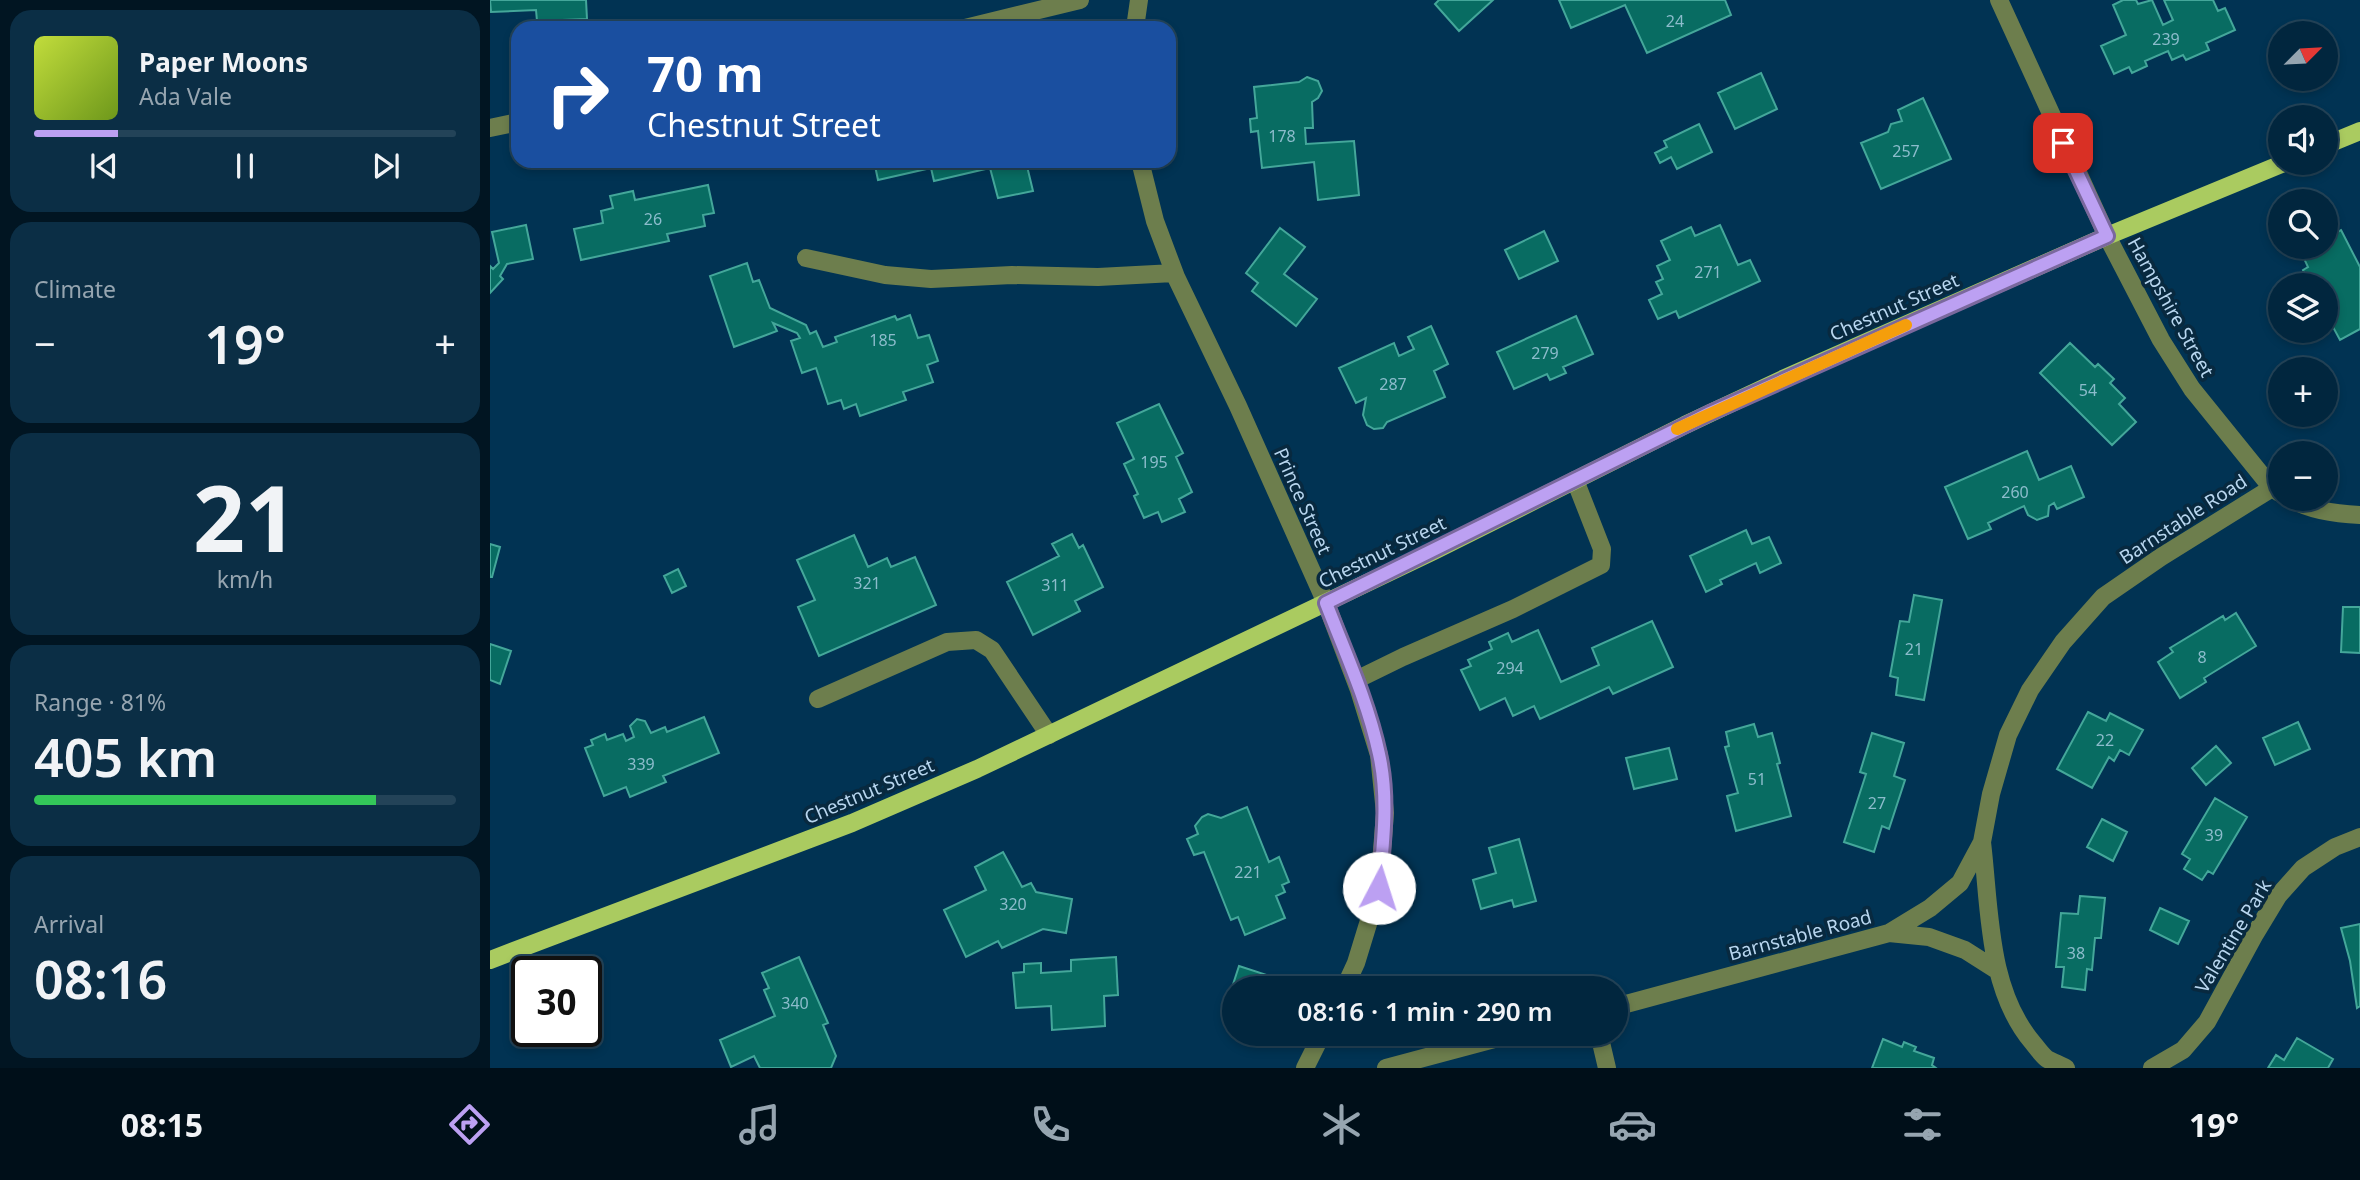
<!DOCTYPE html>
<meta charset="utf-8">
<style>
:root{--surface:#01263e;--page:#0b2e45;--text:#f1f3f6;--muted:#96a5b0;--line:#234358;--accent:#bca0f2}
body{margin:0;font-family:"Noto Sans",sans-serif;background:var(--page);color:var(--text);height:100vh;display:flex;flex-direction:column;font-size:26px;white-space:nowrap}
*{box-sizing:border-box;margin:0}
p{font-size:23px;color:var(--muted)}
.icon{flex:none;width:38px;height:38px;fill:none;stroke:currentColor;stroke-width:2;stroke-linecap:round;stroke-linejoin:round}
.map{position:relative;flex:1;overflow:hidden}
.sheet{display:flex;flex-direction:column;gap:10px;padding:10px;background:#011522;width:490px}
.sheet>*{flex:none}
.hud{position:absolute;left:21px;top:21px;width:665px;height:147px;border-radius:21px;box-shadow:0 4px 10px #0003,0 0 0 2px var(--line);background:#1a4fa0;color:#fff;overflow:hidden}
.needle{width:46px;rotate:66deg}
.tools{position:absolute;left:1778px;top:21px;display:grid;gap:14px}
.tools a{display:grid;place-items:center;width:70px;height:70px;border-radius:50%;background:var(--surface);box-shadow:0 4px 10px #0003,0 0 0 2px var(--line);font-size:35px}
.speed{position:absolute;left:21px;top:956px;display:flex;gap:14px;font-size:35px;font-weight:700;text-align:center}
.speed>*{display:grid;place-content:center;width:91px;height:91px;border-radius:50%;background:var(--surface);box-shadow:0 4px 10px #0003,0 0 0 2px var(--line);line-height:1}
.speed .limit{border:4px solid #111;border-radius:10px;background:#fff;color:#111}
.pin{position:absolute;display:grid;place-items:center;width:60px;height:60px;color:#fff;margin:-30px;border-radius:14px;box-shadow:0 4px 10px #0006}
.me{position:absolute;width:77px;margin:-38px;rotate:5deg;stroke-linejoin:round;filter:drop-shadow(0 0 5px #0008)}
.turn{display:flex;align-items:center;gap:24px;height:147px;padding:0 21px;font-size:32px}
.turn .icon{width:91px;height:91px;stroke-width:2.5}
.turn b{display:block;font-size:49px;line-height:60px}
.big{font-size:52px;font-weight:600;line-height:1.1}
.sheet .card{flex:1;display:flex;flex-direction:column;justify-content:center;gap:10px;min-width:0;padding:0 24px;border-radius:21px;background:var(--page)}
.sheet .dial{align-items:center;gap:0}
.dial b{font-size:91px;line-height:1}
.song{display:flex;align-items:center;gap:21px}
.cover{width:84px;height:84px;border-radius:10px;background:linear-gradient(135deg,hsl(70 70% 55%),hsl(80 70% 35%))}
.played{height:7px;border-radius:4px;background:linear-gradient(90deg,var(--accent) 20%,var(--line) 20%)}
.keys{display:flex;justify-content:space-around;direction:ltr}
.heat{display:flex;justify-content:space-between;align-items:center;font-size:38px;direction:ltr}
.charge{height:10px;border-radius:5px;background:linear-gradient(90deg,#34c759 81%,var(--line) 0)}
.trip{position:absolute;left:732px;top:976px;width:406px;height:70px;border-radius:35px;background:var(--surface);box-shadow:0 4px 10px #0003,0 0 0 2px var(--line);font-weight:600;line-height:70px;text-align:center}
.tabs{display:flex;height:112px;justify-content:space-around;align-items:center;background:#000f19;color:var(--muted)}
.tabs .icon{width:49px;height:49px}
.tabs .selected{color:var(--accent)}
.tabs b{font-size:32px;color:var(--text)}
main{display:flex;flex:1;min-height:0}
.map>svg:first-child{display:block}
</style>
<main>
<section class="sheet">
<div class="card">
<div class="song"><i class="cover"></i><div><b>Paper Moons</b><p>Ada Vale</p></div></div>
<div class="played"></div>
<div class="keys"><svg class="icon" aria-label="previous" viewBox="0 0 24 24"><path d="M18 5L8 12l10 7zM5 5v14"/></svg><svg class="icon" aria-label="pause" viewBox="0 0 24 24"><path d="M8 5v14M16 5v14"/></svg><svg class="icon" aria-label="next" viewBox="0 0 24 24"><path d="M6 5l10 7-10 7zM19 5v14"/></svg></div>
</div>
<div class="card"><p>Climate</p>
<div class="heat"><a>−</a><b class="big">19°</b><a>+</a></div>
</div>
<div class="card dial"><b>21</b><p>km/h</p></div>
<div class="card"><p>Range · 81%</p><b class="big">405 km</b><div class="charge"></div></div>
<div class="card"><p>Arrival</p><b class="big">08:16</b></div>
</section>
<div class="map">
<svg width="1870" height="1068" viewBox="0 0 1870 1068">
<rect width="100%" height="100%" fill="#013353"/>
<path fill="#086c62" stroke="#44a79a" stroke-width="2" d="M0,0H96L97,19L47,21L46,10L1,12Z
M949,0H1003L969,31L945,4Z
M1069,0H1235L1241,15L1157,53L1135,5L1081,28Z
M1633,0H1646L1648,4L1662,0L1673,25L1683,20L1674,0H1723L1728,11L1735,8L1745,30L1716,43L1719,50L1696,60L1693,55L1682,60L1678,51L1655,61L1657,66L1642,73L1639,67L1624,74L1611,46L1636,35L1623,5Z
M1271,73L1287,109L1245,129L1228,93Z
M817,77L828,81L832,91L828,98L822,102L823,128H815L816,144L864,141L869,195L828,200L824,162L772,168L768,131L761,132L760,119L767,118L764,87L809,82Z
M1433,98L1461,159L1391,189L1371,143L1398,132L1401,124L1412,121L1408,110Z
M1209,124L1222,152L1187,169L1181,157L1170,163L1165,153L1177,147L1174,141Z
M384,161H526L527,164L536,162L543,191L508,198L500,168L444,181L441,168L388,180Z
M218,185L224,213L213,215L215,226L177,234L179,241L91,260L84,229L113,223L111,211L123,208L120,196L143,191L145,200Z
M36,225L43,259L17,264L10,276L13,279L0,293V266L3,269L9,263L2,232Z
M1230,225L1248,265L1260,260L1270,281L1189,318L1186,311L1168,319L1159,300L1172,294L1166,282L1173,279L1167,266L1180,260L1171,241L1201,227L1205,236Z
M790,228L815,247L794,274L827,299L806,326L762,291L768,283L756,273Z
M1851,230L1870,267V329L1850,340L1836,314V285H1821L1813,270L1818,267L1811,252L1820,247H1836V238Z
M1054,231L1068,261L1029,279L1015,250Z
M257,263L263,282L269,280L280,308L316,325L320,334L326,331L333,347L347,342L345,337L405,316L407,320L420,315L428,338L439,335L448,361L437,365L443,382L413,392L416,400L370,416L366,404L354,409L351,400L338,404L326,368L312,373L301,341L310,338L307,333L283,323L287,331L244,347L220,276Z
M1086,316L1103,354L1073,367L1076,373L1060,380L1057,374L1024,389L1007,352Z
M941,326L958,364L944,371L955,397L897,422L893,428L884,429L877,425L873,415L876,398L866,403L849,368L904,343L909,356L924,349L918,337Z
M1580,343L1605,367L1608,364L1624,379L1620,383L1635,398L1629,404L1646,422L1622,445L1550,373Z
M669,404L693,453L686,457L702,492L689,499L695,512L672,522L668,512L654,518L644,496L648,494L634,464L644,459L627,423Z
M1537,451L1549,480L1581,466L1594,497L1567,509L1564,503L1559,506L1558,516L1547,520L1538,515L1534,506L1498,523L1501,529L1478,539L1455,487Z
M1256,530L1262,544L1279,537L1291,563L1270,573L1266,563L1230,580L1232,584L1216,592L1200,556Z
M582,534L589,548L593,545L613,587L585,601L590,611L543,635L517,582L569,556L562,544Z
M364,535L378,567L397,558L401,567L425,557L446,605L329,656L308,607L325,600L307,560Z
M0,544L10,547L2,577H0Z
M188,569L196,586L182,593L174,576Z
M1424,595L1452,600L1434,700L1406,695L1408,678L1400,676L1410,621L1419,622Z
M1853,607H1870V653L1851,652Z
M1746,613L1766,646L1714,678L1716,682L1690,698L1668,662L1683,652L1680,648L1733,616L1735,620Z
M1162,621L1183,667L1123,694L1119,687L1050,719L1044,706L1023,716L1015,698L990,710L971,670L981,666L978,660L1002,649L999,642L1018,633L1022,642L1048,630L1071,682L1109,665L1102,648Z
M0,644L21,651L10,684L0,680Z
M1598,712L1616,721L1620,713L1653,730L1639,755L1630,750L1624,761L1619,757L1602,788L1567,769Z
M214,717L229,753L173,776L176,782L140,797L136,787L114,796L95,748L103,745L101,740L115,734L117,740L133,734L136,741L144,737L140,726L147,719L155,721L161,733L175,727L177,732Z
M1808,722L1820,749L1785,765L1773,738Z
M1264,724L1268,737L1282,733L1290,763L1287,764L1301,816L1246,831L1237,796L1248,793L1235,747L1239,746L1236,732Z
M1382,733L1414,743L1404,776L1415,780L1399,829L1392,826L1384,852L1354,842L1376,774L1370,772Z
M1726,746L1741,763L1716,785L1702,768Z
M1179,748L1187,779L1144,789L1136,758Z
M1725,798L1757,817L1723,874L1718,871L1712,880L1694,869L1700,859L1692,854Z
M757,807L779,862L789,857L799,882L792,885L795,892L786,896L795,918L755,935L748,917L741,920L714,852L704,855L697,839L708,834L705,826L712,817L718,814L731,818Z
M1612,819L1637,832L1623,861L1597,847Z
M1029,839L1046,901L1024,907L1022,900L991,909L983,880L1006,873L999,848Z
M513,852L532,887L541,883L546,892L582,899L576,933L553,929L512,948L508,941L476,957L454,910L496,890L485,867Z
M1590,896L1615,898L1611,938H1605L1602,970L1597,969L1595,990L1572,987L1574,967H1566L1571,913L1588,914Z
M1670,908L1699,921L1688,944L1660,930Z
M1870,924V1006L1867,1008L1860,961L1851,928Z
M309,957L338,1023L333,1025L346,1056L341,1068H270L264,1056L241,1067L230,1040L285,1016L274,990L279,988L272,973Z
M626,957L628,995L614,996L615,1026L562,1030L561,1006L526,1008L523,973L534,972V964L551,963V973L581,971V960Z
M749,966L783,977L779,989H744V1015L734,1012Z
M1807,1038L1843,1059L1838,1068H1778L1786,1055L1794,1060Z
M1393,1039L1412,1047L1414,1042L1426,1047L1424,1051L1444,1058L1442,1065L1446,1068H1382Z"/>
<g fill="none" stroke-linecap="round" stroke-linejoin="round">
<path stroke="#6d7e4d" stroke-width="18" d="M1509,0L1617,236L1671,340L1702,389L1782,488L1790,493
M475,28L590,0
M645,28L649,0
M0,128L28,122
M650,161L665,221L686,277L748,406L836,603L869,690L889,755L895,813L889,888L866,963L854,989
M316,258L395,275L441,279L522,275L608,277L684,273
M1801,499C1821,511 1846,514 1870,515
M866,680L913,657L1023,609L1111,565L1112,549L1085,480
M328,699L457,642L486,640L502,650L559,735
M1492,842C1500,908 1497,989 1543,1043C1547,1048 1552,1055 1557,1059C1563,1062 1570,1065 1576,1068
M1399,933L1439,937L1475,950L1508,971
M1125,1007L1399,933L1440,908L1470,883L1492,842L1501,794L1518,735L1540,690L1573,642L1613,597L1671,557L1782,488
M1109,1034L1117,1068
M815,1068L832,1034
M896,1068L1023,1034
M1662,1068L1693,1050L1717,1022L1765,934L1788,896L1813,868L1845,847L1870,837"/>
<path stroke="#aacb60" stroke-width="18" d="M1836,145L1870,131
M0,960L362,823L487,769L944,551L1195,425L1295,378L1617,236L1794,163"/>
</g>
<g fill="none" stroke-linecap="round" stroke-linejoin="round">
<g stroke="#7a689d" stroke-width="18">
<path id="route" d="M889,888C893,843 899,798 889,754C878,702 855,652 836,603L1220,413L1617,236L1573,143"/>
</g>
<use href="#route" stroke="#bca0f2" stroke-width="12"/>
<path stroke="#f59e0b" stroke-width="12" d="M1187,429L1416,325"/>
</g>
<g text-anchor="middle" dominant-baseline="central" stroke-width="7" stroke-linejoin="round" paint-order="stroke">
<g font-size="16" fill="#8cbccc">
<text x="1185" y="21">24</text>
<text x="1676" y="39">239</text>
<text x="792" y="136">178</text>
<text x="1416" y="151">257</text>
<text x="163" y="219">26</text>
<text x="1218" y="272">271</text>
<text x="393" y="340">185</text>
<text x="1055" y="353">279</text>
<text x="903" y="384">287</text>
<text x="1598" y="390">54</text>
<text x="664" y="462">195</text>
<text x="1525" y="492">260</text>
<text x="377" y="583">321</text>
<text x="565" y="585">311</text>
<text x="1424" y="649">21</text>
<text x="1712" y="657">8</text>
<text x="1020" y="668">294</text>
<text x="1615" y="740">22</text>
<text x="151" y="764">339</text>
<text x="1267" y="779">51</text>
<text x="1387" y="803">27</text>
<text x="1724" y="835">39</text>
<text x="758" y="872">221</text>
<text x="523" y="904">320</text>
<text x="1586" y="953">38</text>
<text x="305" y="1003">340</text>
</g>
<g font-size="19" fill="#b8d6ef" stroke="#08293f">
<text transform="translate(1404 307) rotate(-24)">Chestnut Street</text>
<text transform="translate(1681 307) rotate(61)">Hampshire Street</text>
<text transform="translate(813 501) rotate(66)">Prince Street</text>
<text transform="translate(1693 519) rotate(-33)">Barnstable Road</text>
<text transform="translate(892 552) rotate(-26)">Chestnut Street</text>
<text transform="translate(379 791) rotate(-23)">Chestnut Street</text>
<text transform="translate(1310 935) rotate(-15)">Barnstable Road</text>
<text transform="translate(1743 936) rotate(-59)">Valentine Park</text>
</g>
</g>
</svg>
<div class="tools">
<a><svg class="needle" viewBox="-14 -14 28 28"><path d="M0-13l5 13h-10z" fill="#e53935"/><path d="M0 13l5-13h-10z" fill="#96a5b0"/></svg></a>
<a><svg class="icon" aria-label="sound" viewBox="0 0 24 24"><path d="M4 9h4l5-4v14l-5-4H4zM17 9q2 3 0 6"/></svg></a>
<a><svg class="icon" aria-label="search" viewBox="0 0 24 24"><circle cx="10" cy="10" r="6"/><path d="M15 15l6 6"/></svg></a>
<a><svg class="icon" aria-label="layers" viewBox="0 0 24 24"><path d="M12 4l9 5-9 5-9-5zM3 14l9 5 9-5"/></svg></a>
<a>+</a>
<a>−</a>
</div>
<div class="speed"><div class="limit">30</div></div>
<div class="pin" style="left:1573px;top:143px;background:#d93025"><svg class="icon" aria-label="arrive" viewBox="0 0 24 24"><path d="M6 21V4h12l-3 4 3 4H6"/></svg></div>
<svg class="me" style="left:889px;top:888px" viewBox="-20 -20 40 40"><circle r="19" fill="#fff"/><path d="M0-13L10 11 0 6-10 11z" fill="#bca0f2"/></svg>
<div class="trip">08:16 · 1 min · 290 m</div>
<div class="hud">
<div class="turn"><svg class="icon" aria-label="right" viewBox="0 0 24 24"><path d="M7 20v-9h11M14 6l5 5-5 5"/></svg><div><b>70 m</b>Chestnut Street</div></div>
</div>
</div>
</main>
<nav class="tabs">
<b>08:15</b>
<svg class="icon selected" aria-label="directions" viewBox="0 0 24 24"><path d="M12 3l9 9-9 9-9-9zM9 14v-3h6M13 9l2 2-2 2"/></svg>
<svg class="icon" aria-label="music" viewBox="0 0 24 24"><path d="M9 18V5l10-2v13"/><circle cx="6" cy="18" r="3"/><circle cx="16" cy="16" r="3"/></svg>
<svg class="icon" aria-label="phone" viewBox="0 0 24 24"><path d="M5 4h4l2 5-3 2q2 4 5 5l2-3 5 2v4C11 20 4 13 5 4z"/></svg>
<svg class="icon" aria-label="climate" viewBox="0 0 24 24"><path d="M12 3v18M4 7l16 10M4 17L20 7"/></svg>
<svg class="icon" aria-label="car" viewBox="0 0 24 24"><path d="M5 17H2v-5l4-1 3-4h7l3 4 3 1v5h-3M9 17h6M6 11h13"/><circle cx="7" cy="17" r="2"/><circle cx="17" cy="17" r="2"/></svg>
<svg class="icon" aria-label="filters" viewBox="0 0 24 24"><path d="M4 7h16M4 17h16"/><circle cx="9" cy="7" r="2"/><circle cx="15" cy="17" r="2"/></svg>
<b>19°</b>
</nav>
